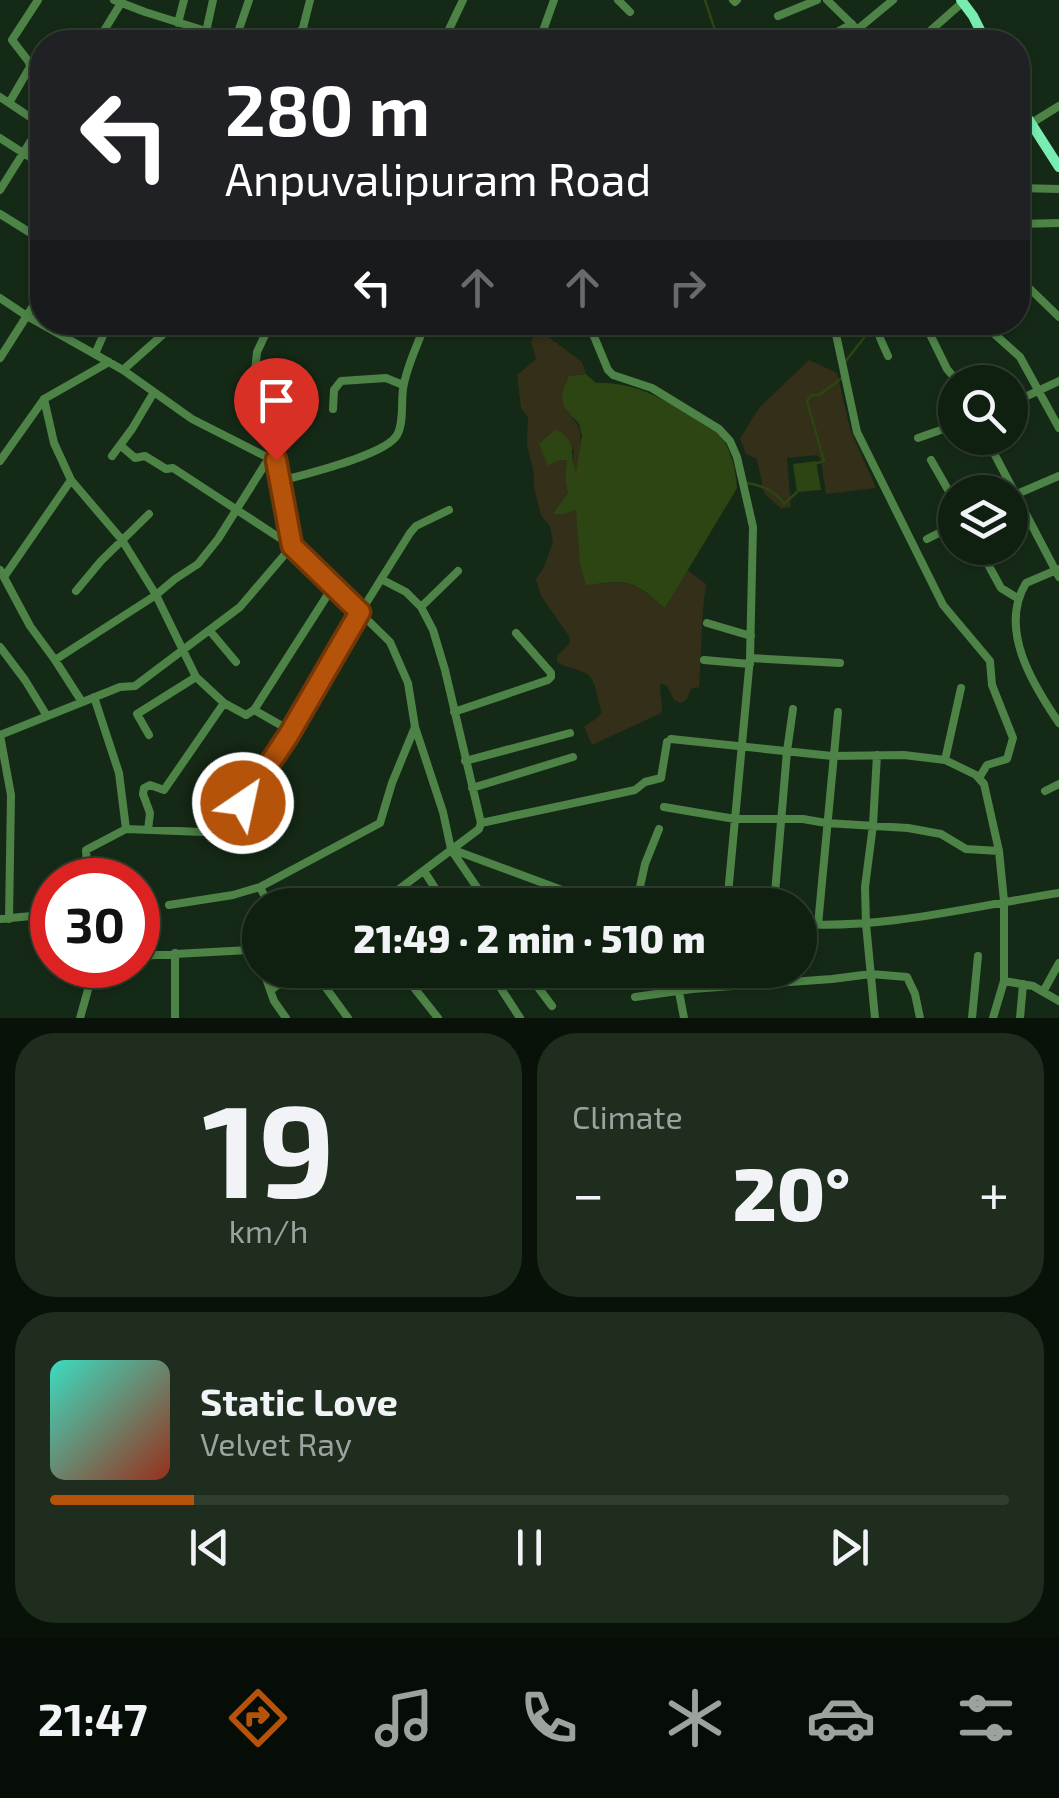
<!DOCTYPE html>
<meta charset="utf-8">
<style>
:root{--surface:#102010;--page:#1e2d1e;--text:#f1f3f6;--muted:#9ca39f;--line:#303e30;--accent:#b45309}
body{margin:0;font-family:"Exo 2",sans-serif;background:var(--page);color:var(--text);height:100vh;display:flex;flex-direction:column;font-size:38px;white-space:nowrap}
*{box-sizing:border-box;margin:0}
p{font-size:32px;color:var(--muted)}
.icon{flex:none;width:55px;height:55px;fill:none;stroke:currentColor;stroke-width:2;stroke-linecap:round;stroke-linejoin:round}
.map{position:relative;height:1018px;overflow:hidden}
.drawer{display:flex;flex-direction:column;gap:15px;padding:15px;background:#091209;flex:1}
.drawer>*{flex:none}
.hud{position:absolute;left:30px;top:30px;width:1000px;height:305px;border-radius:40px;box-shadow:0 2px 8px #0004,0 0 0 2px var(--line);background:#202124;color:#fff;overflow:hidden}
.tools{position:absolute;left:938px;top:365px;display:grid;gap:20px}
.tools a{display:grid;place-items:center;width:90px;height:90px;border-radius:50%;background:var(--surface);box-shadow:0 2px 8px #0004,0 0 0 2px var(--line);font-size:50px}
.speed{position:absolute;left:30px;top:858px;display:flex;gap:20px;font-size:50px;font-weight:700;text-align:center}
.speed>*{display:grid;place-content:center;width:130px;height:130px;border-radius:50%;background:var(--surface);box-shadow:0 2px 8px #0004,0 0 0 2px var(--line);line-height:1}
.speed .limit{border:15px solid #d22;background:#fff;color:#111}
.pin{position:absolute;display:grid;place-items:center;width:85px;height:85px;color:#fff;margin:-102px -42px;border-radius:50% 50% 50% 0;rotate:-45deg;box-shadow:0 0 10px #0007}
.pin .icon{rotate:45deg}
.me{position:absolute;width:110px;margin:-55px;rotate:34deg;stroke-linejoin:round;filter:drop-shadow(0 0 8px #0008)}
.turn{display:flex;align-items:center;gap:35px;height:210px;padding:0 30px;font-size:45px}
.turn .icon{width:130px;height:130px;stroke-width:2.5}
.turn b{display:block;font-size:70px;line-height:85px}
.lanes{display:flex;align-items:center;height:95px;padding:0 30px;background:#0003;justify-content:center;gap:50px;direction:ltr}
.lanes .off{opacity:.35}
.big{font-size:75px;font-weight:800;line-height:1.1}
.drawer .card{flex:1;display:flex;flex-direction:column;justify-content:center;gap:15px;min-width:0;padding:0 35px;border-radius:40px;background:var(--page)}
.drawer .dial{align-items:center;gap:0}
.dial b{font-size:130px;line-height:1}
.song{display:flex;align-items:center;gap:30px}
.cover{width:120px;height:120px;border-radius:15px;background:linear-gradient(135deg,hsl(170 70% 55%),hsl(10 70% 35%))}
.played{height:10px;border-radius:5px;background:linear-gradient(90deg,var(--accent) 15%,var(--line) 15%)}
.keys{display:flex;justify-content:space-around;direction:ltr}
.heat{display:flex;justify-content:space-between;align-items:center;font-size:55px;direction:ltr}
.drawer .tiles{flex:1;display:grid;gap:15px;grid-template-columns:1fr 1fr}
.card:last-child{grid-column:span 2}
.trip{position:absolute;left:242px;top:888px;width:575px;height:100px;border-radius:50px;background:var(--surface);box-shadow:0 2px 8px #0004,0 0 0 2px var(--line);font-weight:800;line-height:100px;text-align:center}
.menu{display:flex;height:160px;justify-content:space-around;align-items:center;background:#060d06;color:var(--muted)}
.menu .icon{width:70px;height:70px}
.menu .active{color:var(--accent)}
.menu b{font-size:45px;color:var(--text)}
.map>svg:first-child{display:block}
</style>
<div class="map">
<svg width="1059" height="1018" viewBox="0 0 1059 1018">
<rect width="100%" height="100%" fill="#152a16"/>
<path fill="#332f19" d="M539,330L582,362L586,374L569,376L573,419C587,433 578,458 576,476L573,463L574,449L557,461L567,460L565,480L576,509L578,529L600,584C632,579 640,587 665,608L687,570L706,584L703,609L699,687L691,689L687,699L681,703L674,700L667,686L661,683C658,694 664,702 661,713L592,745L584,726L596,719L602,712C596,699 598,678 583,672C573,667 566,668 557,662V656L570,643L569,636L541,596L536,579L544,567L553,542L550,526L541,515L534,487V474L527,445L528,417L521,408L517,375L536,359L531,341Z
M809,360L837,373L850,429L876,488L826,494L821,460L817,455L787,458L791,507L781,509L764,493L757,459L746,454L740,439L759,408Z"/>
<path fill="#2c4513" d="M586,374L596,383C611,382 630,386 644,391C658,396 713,424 720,435C731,449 736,470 737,488L665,608C632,579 628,580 586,585L580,563L576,510L563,514H553L568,493L565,480L567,460L557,461L548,466L539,444L556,429C579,443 568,453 576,472L582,436L579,424L564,407L562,393L569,376Z
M816,461L821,490L797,492L793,464Z"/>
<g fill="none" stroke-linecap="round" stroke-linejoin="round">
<path stroke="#2c4513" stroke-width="2.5" d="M705,0L717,36L728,42
M845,362L874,325
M814,464L824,461L807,401L811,395H819L842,378
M746,483C760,484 777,492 784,504L797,492"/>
<path stroke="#4d8347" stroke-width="8" d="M114,0L145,12L241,42
M618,0L630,12
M733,0L735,2L737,0
M827,0L870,42
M778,16L817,0
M178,23L184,0
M858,29L893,0
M206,32L213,0
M235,41L249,0
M97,42L121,3
M177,42L187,26
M290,42L303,28L310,0
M443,42L463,0
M539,42L554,0
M818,42L852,24
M910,42L930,31L963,2
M0,97L42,125
M9,103L30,67L29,62L12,40L38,0
M1030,124L1059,106
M0,138L42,165
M1018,188L1059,189
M0,190L42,123
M0,214L42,240
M1018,224L1059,223
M1018,265L1027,286L1059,317
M0,298L27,316L123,370L192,419L271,459
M215,322L225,327L266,331
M271,322L257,352L255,372L281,481L292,546L390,642L408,683L415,727L443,812L451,849L570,893L596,905
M588,322L608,370L613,375L652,388L719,429L730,441L737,457L753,527L750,658L727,905
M836,322L834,325L857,432L943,605L990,661L992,685L1013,738L1007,759L987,765L979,778
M878,322L880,338L888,356
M924,322L947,369L958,382
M981,322L1020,357L1059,428
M95,354L109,322
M0,358L42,292
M123,370L177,322
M44,399L54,443L71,480L122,540L156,595L196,677L224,703L246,715L254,710L332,588
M1010,404L1059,381
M333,409L334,390L341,381L386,378L403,385
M918,438L955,425
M986,438L1059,577
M112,456L132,429L154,392
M931,460L955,502
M0,461L44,399L109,362
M281,481C305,474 386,455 397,435C404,423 401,403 403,389C406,367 418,344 426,322
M1010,497L1059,476
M927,539L955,525
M979,548L1001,588L1019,599
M1059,569L1026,583C998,629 1033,685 1059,723
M0,570L30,626L55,660L156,595L175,579L198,564L218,539L269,458
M4,577L71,480
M76,591L101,561L149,514
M421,607L458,571
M707,623L751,636
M210,631L236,662
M0,647L25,680L47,716
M750,658L840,663
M55,660L82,702
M704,660L750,664
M94,697L119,773L126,829
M254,710L291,731
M454,712L548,680L551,677V673L516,633
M0,735L120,687L135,686L240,607L292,546L173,468L166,469L145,456L135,458L120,445
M0,735L11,795L9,919
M149,735L137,714L196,677
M671,739L832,756L904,755L945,760L976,775L984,784L999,851L1004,901V981L1033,986L1059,1001
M945,760L961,688
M465,761L570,733
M472,788L573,757
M1045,791L1059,784
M664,807L735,819H803L826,823L908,828L941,834L966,849L999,851
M481,823L635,790L645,782L661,778L667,742
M148,830L150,813L143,794L144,788L150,785L164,790L224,703
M452,851L489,905
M424,871L446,905
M88,880L86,850L126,829L203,832L215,829L243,803L288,736L360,613L410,533L416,526L449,510
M260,887L269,905
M169,905L233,895L260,887L380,823L392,783L415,727
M378,905L479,829L481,823L445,670L433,630L421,607L406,592L381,579
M636,905L645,864L659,829
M774,905L787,751L793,709
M0,919L52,914
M800,924C888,929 973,906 1059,893
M818,925L838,712
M138,956L249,950L254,952L260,963
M263,970L274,1001L286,1018
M313,970L348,1018
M400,970L438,1018
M489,970L520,1018
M525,970L552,1006
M499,985L519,970
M692,989L693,970
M271,990L297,970
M679,992L684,1018
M1043,992L1059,963
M635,997L692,989L832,979L871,974L907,977L915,994L920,1018
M80,1018L95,965
M175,1018V953
M875,1018L866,924L865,887L873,825L877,755
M972,1018L978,956
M993,1018L1004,981
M1020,1018L1023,984"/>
<path stroke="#78ecb1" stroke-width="10" d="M961,0L973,16L986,42
M1018,103L1059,167"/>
</g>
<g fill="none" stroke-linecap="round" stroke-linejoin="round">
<g stroke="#753606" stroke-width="25">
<path id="route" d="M243,803L288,736L360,612L292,546L276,460"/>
</g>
<use href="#route" stroke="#b45309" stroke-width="18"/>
</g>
</svg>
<div class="tools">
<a><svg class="icon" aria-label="search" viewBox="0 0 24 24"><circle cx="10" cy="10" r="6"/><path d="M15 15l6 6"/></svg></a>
<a><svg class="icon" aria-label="layers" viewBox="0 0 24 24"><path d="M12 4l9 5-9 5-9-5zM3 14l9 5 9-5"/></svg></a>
</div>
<div class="speed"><div class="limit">30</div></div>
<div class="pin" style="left:276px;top:460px;background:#d93025"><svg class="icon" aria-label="arrive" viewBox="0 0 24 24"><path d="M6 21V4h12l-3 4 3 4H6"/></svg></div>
<svg class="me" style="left:243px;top:803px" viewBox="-20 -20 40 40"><circle r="17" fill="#b45309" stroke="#fff" stroke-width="3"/><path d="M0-11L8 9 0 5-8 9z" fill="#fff"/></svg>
<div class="trip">21:49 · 2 min · 510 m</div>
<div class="hud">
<div class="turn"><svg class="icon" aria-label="left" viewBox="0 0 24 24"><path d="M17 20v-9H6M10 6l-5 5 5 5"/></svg><div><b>280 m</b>Anpuvalipuram Road</div></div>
<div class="lanes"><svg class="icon" aria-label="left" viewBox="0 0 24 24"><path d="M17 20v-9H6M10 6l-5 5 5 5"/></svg><svg class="icon off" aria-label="ahead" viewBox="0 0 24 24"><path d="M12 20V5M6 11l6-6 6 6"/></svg><svg class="icon off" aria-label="ahead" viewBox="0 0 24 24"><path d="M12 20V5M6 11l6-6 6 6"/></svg><svg class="icon off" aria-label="right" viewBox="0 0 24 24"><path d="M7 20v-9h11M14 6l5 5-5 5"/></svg></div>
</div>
</div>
<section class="drawer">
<div class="tiles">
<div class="card dial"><b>19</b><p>km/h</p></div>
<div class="card"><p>Climate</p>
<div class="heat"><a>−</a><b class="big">20°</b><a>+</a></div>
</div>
<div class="card">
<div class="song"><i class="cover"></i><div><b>Static Love</b><p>Velvet Ray</p></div></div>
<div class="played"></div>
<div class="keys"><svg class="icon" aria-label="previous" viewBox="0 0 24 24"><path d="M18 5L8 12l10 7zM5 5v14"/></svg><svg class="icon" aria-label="pause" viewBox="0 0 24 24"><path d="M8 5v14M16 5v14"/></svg><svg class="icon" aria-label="next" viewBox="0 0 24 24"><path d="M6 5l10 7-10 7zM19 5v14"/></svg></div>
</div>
</div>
</section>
<nav class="menu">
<b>21:47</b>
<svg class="icon active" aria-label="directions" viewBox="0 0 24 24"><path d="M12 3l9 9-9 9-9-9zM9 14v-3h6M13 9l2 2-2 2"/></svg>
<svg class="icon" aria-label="music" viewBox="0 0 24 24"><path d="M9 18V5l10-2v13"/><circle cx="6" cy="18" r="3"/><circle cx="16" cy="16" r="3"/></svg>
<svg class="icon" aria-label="phone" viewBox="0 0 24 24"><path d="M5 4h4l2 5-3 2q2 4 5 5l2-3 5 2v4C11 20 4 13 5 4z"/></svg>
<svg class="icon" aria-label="climate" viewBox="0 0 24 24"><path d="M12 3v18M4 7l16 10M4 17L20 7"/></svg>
<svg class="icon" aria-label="car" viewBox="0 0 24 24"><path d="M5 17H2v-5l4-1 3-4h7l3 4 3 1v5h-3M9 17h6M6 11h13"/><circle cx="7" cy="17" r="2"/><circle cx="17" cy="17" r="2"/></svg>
<svg class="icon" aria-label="filters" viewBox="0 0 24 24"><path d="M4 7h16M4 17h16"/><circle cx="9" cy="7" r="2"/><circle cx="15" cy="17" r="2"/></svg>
</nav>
